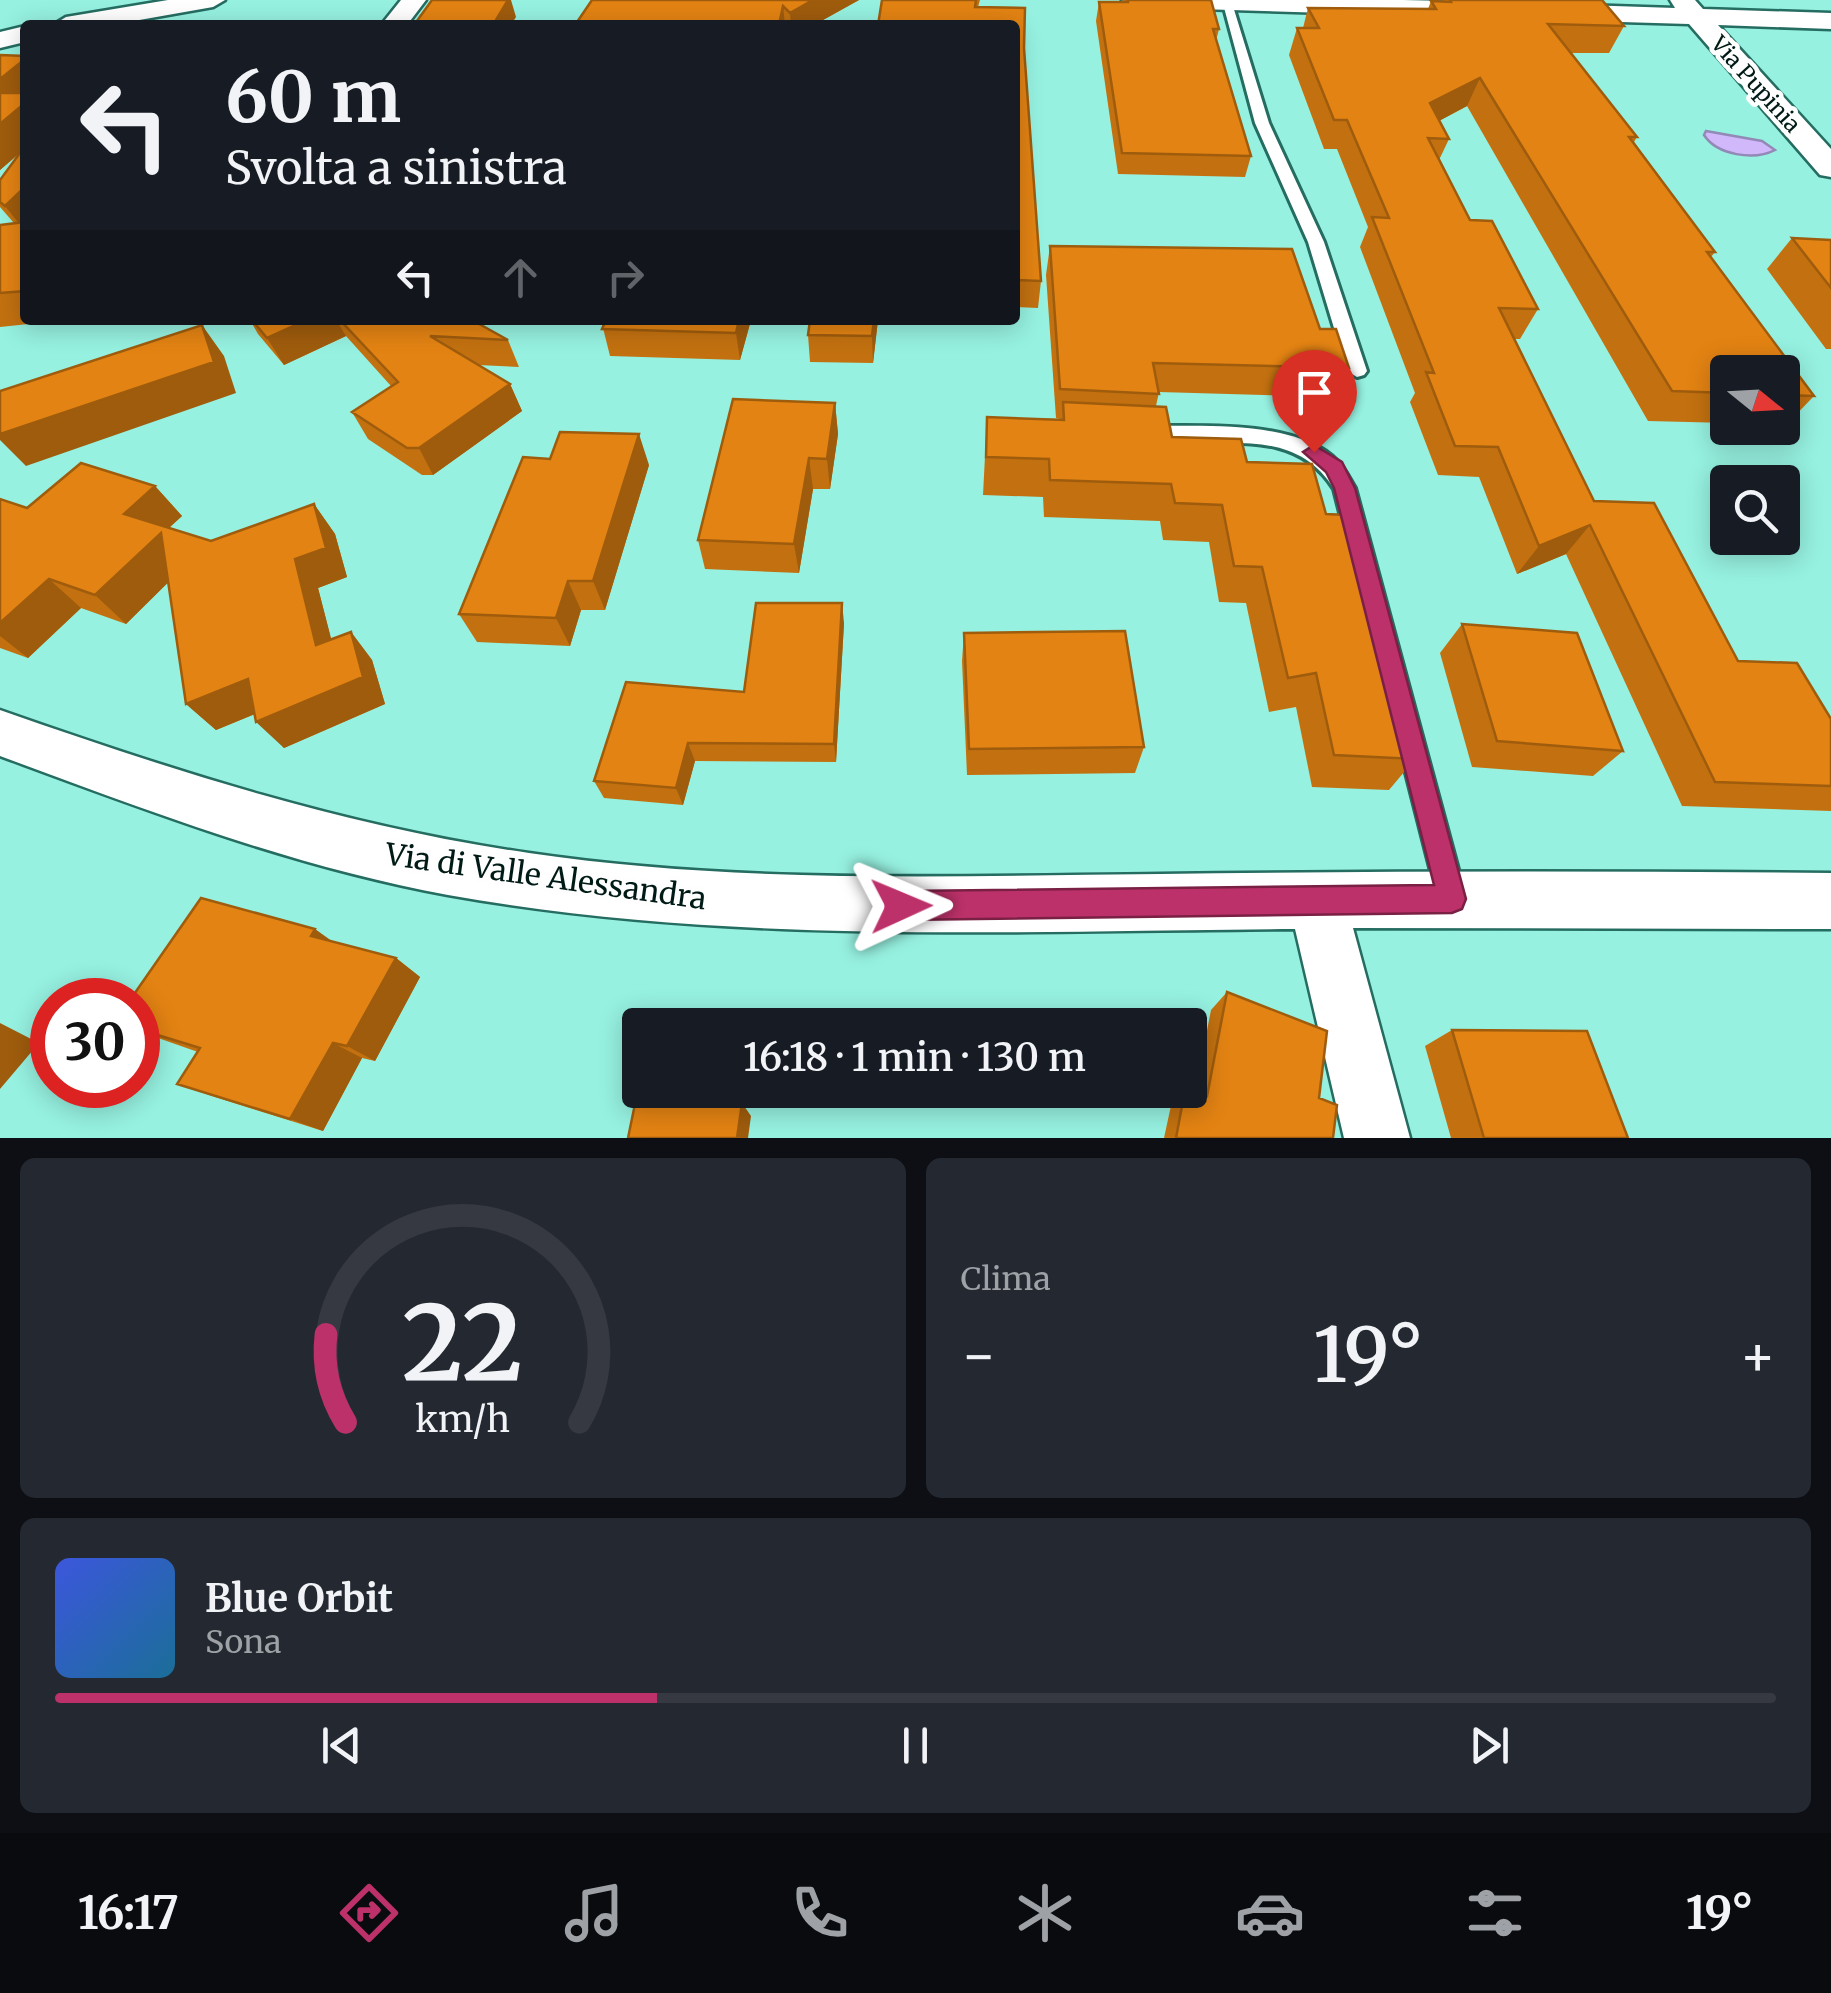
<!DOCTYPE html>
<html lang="it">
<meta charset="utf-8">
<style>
:root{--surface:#171b24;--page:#242831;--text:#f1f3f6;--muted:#9ea1a6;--line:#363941;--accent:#bc3169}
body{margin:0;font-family:Merriweather,serif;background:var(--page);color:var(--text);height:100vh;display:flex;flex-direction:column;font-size:38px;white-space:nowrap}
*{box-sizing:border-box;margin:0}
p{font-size:32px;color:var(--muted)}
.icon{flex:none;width:55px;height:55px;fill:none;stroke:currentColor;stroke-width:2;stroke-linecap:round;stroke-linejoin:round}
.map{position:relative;height:1138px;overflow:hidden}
.details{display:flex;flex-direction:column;gap:20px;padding:20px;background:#0d0f14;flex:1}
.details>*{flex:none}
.hud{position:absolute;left:20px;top:20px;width:1000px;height:305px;border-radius:10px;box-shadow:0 5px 25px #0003;background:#171b24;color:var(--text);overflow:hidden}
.needle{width:65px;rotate:108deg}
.tools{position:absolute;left:1710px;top:355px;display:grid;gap:20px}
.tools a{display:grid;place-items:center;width:90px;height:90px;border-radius:10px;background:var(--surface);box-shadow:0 5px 25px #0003;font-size:50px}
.speed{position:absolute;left:30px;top:978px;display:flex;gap:20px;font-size:50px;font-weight:700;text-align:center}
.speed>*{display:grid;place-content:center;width:130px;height:130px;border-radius:50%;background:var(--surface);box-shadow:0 5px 25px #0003;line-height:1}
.speed .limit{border:15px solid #d22;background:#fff;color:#111}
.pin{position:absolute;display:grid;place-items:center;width:85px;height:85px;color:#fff;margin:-102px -42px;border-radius:50% 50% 50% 0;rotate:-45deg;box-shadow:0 0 10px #0007}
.pin .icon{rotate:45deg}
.me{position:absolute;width:110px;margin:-55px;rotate:89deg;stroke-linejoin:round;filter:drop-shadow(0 0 8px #0008)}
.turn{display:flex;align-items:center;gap:35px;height:210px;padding:0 40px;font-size:45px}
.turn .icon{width:130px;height:130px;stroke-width:2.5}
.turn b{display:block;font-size:70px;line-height:85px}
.lanes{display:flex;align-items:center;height:95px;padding:0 40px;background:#0003;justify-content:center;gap:50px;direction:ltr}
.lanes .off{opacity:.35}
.big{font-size:75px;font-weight:600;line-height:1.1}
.details .widget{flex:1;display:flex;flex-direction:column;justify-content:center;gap:15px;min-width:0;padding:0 35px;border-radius:15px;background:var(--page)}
.details .dial{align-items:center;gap:0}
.dial svg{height:260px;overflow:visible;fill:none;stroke:var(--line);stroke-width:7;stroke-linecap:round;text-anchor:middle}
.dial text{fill:var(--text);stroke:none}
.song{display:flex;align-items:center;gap:30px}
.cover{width:120px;height:120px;border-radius:15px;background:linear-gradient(135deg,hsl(230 70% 55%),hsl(200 70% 35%))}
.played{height:10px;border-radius:5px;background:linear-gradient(90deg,var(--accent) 35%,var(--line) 35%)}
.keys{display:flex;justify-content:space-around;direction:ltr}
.heat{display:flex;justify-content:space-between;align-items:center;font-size:55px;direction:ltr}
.details .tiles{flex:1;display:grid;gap:20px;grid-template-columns:1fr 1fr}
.widget:last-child{grid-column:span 2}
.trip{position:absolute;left:622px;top:1008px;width:585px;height:100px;border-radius:10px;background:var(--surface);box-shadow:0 5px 25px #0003;font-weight:600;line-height:100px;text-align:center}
.menu{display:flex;height:160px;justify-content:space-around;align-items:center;background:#090b0e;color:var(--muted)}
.menu .icon{width:70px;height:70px}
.menu .selected{color:var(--accent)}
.menu b{font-size:45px;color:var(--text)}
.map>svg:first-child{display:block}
</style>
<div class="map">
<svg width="1831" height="1138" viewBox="0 0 1831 1138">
<rect width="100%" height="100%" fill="#96f1e0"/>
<path fill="#d0b8fb" stroke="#9289b6" stroke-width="2.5" d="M1706,131L1762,141L1775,150C1754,161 1717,155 1704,135Z"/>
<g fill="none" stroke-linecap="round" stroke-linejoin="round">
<g stroke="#256c61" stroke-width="6">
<path id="lane" d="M1222,0L1232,3L1269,123L1324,242L1367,371L1364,375L1357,377L1347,371L1308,242L1255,123Z
M1142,426C1197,427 1297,418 1338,462C1345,469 1350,480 1355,488L1466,899L1462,909L1452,913L1442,909L1438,899L1334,489C1289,416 1201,456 1135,438L1132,433Z"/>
</g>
<g stroke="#256c61" stroke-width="5">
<path id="street" d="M168,0H225L213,7L111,25H53L66,17Z
M401,0H426L407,25H381Z
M1122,0H1403L1489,2L1502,10L1489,18L1134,7Z
M1670,0H1695L1703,9L1831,13V29L1718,25L1831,149V177L1820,175L1689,24L1553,20L1540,12L1553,4L1675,8Z
M25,26V42L0,48V32Z
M0,710C174,771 347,827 529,853C738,884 951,876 1161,874C1384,871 1608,871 1831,873V929L1353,928L1410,1138H1344L1295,929C1013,931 728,945 448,895C294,867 146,810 0,756Z"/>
</g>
<use href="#lane" fill="#fff" fill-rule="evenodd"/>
<use href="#street" fill="#fff" fill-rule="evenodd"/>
</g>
<path fill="#c37110" d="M592,0H859L814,25H575Z
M882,0H980L978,7L1025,8L1024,48L1041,281L1038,308L1015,307V25H878Z
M1123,0H1211L1219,29L1216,41L1251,156L1245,177L1118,174L1096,21L1099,2H1123Z
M1443,0H1602L1624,26L1609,53H1571L1637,137L1634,142L1715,252L1711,257L1814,396L1786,425H1782V372H1728V423L1648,421L1467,106L1439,121L1449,139L1439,160L1470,220L1538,309L1520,339H1515L1594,501L1738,661L1831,719V811L1682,806L1566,554L1517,574L1479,477L1438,475L1410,402L1415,393L1360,247L1368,227L1337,149H1324L1289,55L1297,28H1303L1308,8L1428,9L1431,1H1442Z
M0,55L25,56V320H67L0,327V225L14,223L0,207V180L20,153L0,170Z
M1792,238L1831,240V349H1826L1767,269Z
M1050,246L1320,329L1349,368L1336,397L1159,392L1156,406L1172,437L1247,462L1326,514L1415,759L1389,790L1312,787L1296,707L1269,712L1246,603L1219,602L1209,542L1163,540L1160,521L1044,517L1043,497L983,495L987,417L1060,419L1056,418L1046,275Z
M250,320H472L508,340L519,367L478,365L510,384L522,411L433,475H422L368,439L352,412L391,386L346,336L284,365L258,334Z
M601,320H751L740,360L610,356Z
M878,320L873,363L810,362L808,335Z
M835,403L838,434L830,489H813L799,573L705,569L698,540Z
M649,465L605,610H581L570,646L477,642L459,614Z
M155,486L182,516L169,528L211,541L314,504L335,534L347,577L318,588L331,639L351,632L372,660L385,704L284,748L255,714L216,730L186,704L168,582L126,624L81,608L28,658L0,648V499L27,508Z
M844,623L836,762L695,761L683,805L604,798L594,781L744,692Z
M1462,624L1623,751L1593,776L1472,767L1440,653Z
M964,633L1144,747L1135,773L967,775L962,661Z
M333,942L396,958L420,977L375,1061L362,1058L323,1131L215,1097L177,1084L198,1052L138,1031V1000Z
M1227,992L1319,1098L1333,1138H1164L1172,1101L1183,1090H1190L1195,1092L1211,1010Z
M1452,1030L1628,1138H1451L1425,1046Z"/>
<path fill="#9f5c0d" d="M508,0H511L516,17L511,25H493Z
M813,0H859L814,25H791L790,13Z
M783,6L785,25H779Z
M25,59V102L0,115V79Z
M1480,78L1467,106L1418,132L1430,103Z
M25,103V148L0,170V124Z
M25,187V231L5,206Z
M307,320H336L346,336L284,365L267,338Z
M739,320H751L740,360L736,333Z
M874,320H878L873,363L872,336Z
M202,325L224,356L236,393L26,466L0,440V434Z
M510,384L522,411L433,475L419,448Z
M835,403L838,434L830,489L827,459Z
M639,434L649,465L605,610L593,581Z
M809,458L813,489L799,573L794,544Z
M155,486L182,516L162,534L188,563L126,624L95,595L124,514Z
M314,504L335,534L347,577L318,588L340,673L316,645L295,559Z
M1590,525L1566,554L1517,574L1539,546Z
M49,579L81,608L28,658L0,636V623Z
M568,581L581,610L570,646L556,618Z
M842,603L844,623L836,762L834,744Z
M351,632L372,660L385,704L284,748L256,722Z
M248,679L274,706L216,730L186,704Z
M688,743L695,761L683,805L676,788Z
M315,929L343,949L311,936Z
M396,958L420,977L375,1061L347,1046Z
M0,1023L39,1043L0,1089Z
M333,1043L362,1058L323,1131L290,1119Z
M742,1103L751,1116L748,1138H737Z"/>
<path fill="#e38313" stroke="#9f5c0d" stroke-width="2.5" d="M432,0H508L493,25H414Z
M592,0H813L790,13L783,6L779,25H575Z
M882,0H976L975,7L1025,8L1024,48L1041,281L1015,280V25H878Z
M1128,0H1211L1219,29H1213L1251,156L1122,153L1099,2H1128Z
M1450,0H1602L1624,26L1548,24L1637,137H1629L1715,252H1707L1814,396L1782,395V372H1728V393L1672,391L1480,78L1430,103L1449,139L1428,138L1470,220L1492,221L1538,309L1499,308L1594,501L1654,503L1738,661L1797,663L1831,719V786L1715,782L1590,525L1539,546L1498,447L1455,446L1426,372L1434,373L1372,217L1389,218L1347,120H1334L1297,28H1319L1308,8L1436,9L1431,1L1451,2Z
M0,55L25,56V59L0,79Z
M0,93H25V103L0,124Z
M25,146V187L5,206L0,202V180Z
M25,222V291L0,293V225Z
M1792,238L1831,240V288Z
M1050,246L1292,249L1320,329H1336L1349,368L1153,363L1159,394L1060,389Z
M252,320H307L267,338Z
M340,320H472L508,340L430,336L510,384L419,448H407L352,412L398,382Z
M606,320H739L736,333L602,329Z
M810,320H874L872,336L808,335Z
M202,325L214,362L0,434V391Z
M733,399L835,403L827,459L809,458L794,544L698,540Z
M1063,402L1166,407L1172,437L1241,439L1247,462L1312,464L1326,514L1347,515L1415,759L1334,755L1316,673L1288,678L1262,567L1234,566L1222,505L1175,503L1171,484L1050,480L1049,459L986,457L987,417L1064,420Z
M560,432L639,434L593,581H568L556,618L459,614L523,457L550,459Z
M81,463L155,486L124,514L211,541L314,504L326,548L295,559L316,645L351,632L363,677L256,722L248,679L186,704L161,533L95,595L49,579L0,623V499L27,508Z
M756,603H842L834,744L688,743L676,788L594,781L626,682L744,692Z
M1462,624L1577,633L1623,751L1497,741Z
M1125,631L1144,747L969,749L964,633Z
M201,898L315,929L311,936L396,958L347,1046L333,1043L290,1119L177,1084L200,1048L138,1029V1000H130Z
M1227,992L1327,1031L1319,1098L1337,1105L1333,1138H1176L1185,1090H1190L1207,1096Z
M1452,1030L1587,1031L1628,1138H1484Z
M636,1099L742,1103L737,1138H628Z"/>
<path fill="#bc3169" stroke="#7a2044" stroke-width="2.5" d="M1314,445L1342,462L1355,488L1466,899L1462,909L1452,913L901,920L891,916L887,906L891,895L901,891L1434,885L1334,488L1326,472L1303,452Z"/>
<g text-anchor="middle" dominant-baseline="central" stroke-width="9" stroke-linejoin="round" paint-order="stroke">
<g font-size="22" fill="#001a16" stroke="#fefefe">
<text transform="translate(1756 84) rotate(48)">Via Pupinia</text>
</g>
<g font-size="30" fill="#001a16" stroke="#fefefe">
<text transform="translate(546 876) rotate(8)">Via di Valle Alessandra</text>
</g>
</g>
</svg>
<div class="tools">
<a><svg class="needle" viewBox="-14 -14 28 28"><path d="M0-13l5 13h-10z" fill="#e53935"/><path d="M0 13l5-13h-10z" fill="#9ea1a6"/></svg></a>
<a><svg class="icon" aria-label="search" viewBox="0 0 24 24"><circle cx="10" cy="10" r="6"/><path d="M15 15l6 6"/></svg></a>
</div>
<div class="speed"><div class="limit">30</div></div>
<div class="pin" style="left:1314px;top:452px;background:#d93025"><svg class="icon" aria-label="arrive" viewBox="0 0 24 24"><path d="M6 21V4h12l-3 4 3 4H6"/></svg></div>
<svg class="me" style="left:901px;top:906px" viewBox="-20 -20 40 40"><path d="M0-17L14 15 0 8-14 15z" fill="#bc3169" stroke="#fff" stroke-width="4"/></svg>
<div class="trip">16:18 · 1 min · 130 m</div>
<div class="hud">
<div class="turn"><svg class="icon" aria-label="left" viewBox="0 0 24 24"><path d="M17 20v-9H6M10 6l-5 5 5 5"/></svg><div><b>60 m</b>Svolta a sinistra</div></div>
<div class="lanes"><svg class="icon" aria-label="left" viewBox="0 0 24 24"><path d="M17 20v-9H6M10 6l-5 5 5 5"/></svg><svg class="icon off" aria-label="ahead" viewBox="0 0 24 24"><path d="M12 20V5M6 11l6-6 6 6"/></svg><svg class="icon off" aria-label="right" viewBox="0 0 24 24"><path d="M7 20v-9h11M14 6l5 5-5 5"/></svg></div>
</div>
</div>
<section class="details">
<div class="tiles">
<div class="widget dial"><svg viewBox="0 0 100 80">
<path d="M14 69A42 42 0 1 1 86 69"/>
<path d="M14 69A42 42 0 0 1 8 42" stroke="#bc3169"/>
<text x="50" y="56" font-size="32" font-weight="700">22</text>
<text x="50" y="72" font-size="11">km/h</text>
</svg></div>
<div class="widget"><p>Clima</p>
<div class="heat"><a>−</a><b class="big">19°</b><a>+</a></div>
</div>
<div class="widget">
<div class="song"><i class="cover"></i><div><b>Blue Orbit</b><p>Sona</p></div></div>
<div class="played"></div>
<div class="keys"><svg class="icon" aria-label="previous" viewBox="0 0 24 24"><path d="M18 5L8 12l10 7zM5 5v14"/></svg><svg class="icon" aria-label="pause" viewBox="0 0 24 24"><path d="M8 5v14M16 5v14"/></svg><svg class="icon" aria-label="next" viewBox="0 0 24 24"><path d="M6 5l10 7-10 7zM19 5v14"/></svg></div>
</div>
</div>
</section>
<nav class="menu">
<b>16:17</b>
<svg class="icon selected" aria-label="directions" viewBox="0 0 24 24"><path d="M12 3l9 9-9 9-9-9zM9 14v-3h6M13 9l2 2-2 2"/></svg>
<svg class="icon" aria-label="music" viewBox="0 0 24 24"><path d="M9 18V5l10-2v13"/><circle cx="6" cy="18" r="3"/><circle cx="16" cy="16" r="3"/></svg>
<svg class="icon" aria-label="phone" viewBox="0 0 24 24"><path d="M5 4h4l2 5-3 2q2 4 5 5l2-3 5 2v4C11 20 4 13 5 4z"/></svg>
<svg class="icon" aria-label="climate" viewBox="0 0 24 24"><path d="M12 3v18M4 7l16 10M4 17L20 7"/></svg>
<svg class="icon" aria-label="car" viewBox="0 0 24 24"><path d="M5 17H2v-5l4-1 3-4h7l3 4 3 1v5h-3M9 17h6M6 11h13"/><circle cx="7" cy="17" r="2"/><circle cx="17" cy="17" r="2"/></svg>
<svg class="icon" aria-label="filters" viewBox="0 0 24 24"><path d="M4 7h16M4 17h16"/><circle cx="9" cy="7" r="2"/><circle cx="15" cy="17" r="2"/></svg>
<b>19°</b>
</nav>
